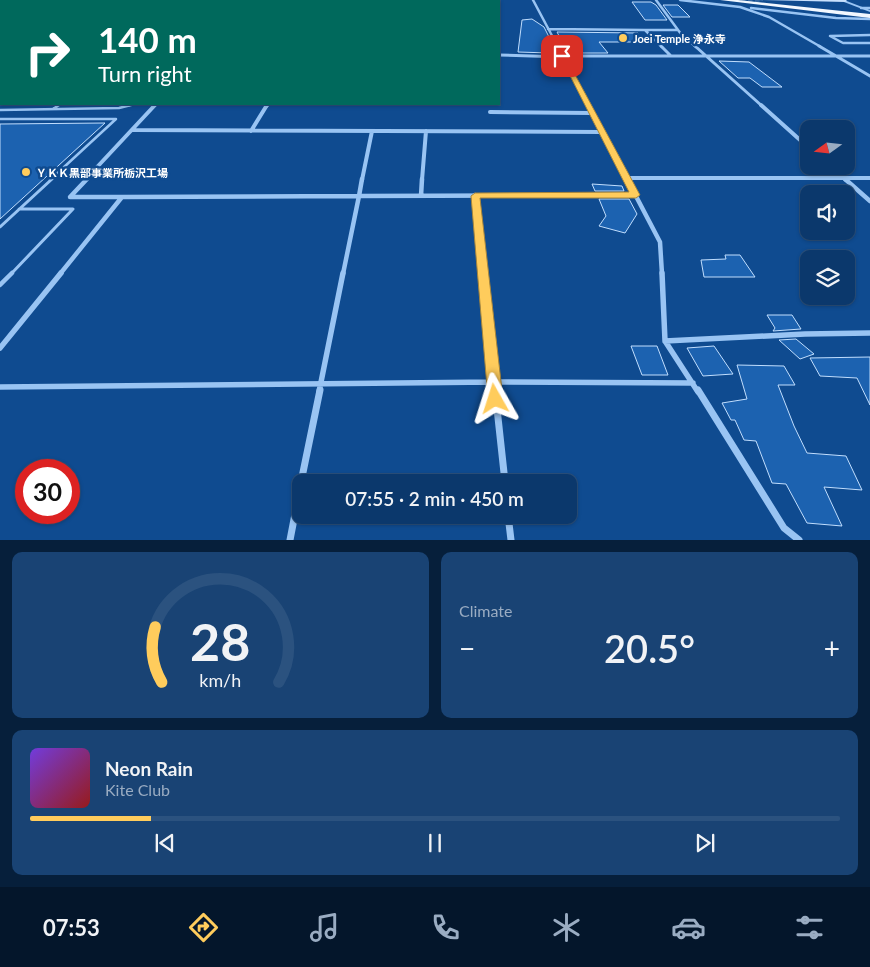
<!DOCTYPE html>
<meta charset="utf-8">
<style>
:root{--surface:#0b386c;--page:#194374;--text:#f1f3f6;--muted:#9aacc2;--line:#2b527f;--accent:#ffcc5c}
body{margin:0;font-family:Lato,"Noto Sans JP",sans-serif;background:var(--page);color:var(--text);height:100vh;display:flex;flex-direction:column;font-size:19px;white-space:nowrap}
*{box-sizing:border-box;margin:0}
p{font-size:16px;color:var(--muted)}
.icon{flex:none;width:28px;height:28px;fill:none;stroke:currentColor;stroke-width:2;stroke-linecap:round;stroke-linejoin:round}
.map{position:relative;height:540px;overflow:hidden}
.side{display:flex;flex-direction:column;gap:12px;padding:12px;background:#061f3b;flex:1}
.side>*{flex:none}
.banner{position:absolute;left:0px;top:0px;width:500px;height:105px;box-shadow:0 1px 4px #0004,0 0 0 1px var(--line);background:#00695c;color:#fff;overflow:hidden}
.needle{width:32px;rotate:255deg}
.buttons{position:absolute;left:800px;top:120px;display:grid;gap:10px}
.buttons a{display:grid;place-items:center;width:55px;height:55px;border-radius:10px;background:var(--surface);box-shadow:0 1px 4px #0004,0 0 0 1px var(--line);font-size:25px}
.speed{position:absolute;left:15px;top:459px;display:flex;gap:10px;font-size:25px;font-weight:700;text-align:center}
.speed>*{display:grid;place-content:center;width:65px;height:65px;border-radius:50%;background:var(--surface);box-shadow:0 1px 4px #0004,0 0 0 1px var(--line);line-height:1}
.speed .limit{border:8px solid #d22;background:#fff;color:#111}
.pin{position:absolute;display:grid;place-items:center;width:42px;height:42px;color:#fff;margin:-21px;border-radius:10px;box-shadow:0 2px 8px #0006}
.me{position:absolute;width:55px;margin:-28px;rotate:354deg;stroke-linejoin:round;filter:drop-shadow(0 0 4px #0008)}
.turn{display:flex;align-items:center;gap:18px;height:105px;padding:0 15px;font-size:22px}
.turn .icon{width:65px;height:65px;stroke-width:2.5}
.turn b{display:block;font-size:35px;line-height:42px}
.big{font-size:38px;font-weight:600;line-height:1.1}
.side .tile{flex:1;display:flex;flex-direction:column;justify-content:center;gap:8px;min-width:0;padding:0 18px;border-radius:10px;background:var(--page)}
.side .dial{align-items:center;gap:0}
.dial svg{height:130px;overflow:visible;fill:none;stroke:var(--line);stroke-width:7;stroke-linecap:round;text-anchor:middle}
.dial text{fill:var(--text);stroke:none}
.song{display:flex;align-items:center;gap:15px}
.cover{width:60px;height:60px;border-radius:8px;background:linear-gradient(135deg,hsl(260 70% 55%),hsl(0 70% 35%))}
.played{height:5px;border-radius:2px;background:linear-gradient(90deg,var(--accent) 15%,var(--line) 15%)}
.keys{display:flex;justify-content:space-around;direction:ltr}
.heat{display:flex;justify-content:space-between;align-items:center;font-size:28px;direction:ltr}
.side .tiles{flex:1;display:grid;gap:12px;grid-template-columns:1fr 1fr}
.tile:last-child{grid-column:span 2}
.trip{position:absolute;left:292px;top:474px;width:285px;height:50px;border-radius:10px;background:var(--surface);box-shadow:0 1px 4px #0004,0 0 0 1px var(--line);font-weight:600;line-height:50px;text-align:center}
.dock{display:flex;height:80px;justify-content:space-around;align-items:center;background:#04162b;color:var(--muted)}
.dock .icon{width:35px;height:35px}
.dock .selected{color:var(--accent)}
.dock b{font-size:22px;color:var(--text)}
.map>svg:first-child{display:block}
</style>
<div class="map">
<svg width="870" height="540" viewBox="0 0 870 540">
<rect width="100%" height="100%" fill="#0f4b90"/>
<path fill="#1c62b0" stroke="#c1defe" d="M632,2H651L656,5L667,20H645Z
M663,5H678L690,17H672Z
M532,19L544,27L550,39V53L518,52L522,20Z
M557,32L638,33V42H599L608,53H568Z
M719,61L749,62L782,87H762L750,78H738Z
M105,123L0,219V124Z
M592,184L622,186L624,191H595Z
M599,199H629L637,214L625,233L599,226L606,216Z
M725,255H740L755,277H704L701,260L726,259Z
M767,315H792L801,329L773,331L775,328Z
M796,339L814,354L800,359L779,340Z
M631,346H657L668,375H642Z
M714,346L733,374L703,376L687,348Z
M870,357V405L857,378L820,376L810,358Z
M737,365L784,366L795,385H778L794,426L807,453L846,456L862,490L824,487L842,526L807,523L786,484L772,483L756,441L744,440L735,420H731L722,403L747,399Z"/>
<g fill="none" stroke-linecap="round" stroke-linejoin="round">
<path stroke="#3366a1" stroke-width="4.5" stroke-dasharray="4.5 2.5" stroke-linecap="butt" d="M741,0H760"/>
<path stroke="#99c4f3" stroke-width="2" d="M57,106L60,104
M128,106L132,104"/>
<path stroke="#99c4f3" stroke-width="2.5" d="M53,109L59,105
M0,110L119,108L131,105
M0,119H116L50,180"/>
<path stroke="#99c4f3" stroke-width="3" d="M0,227L52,179
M11,274L73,209H19"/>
<path stroke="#99c4f3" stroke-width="4.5" d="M0,285L12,273"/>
<path stroke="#99c4f3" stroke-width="2.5" d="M533,0L558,47
M656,0L681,34L696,47
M680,0L740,7L769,17L821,47
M751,8L836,18L870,19
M861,8H870
M548,29L645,30L662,47
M645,30H677
M870,35L830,36L843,43H870"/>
<path stroke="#99c4f3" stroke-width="3" d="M557,46L589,106
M661,46L671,56
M695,46L762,106
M819,46L870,76
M499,55L563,57
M562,56H870
M154,106L156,104
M267,106L268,104"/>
<path stroke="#99c4f3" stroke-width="4" d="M588,105L628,180
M761,105L809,148
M490,112L592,113
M133,130L602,132
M251,131L267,105
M830,166L846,180
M626,178H870
M85,180L155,105
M362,180L372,131
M422,180L426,131"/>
<path stroke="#99c4f3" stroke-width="4.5" d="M627,179L660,242L662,274
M845,179L870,201
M475,195L483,274
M421,196L422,179
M122,197L359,196L362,179
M60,274L122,197H70L87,179
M343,274L359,196L636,195"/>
<path stroke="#99c4f3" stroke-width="5.5" d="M483,273L496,392
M662,273L665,341L698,392
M665,341L805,334L870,333
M0,348L61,273
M0,387L493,382L693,383
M319,392L343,273"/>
<path stroke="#99c4f3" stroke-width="7" d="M495,390L505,482
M698,390L784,528L799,540
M301,482L320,390
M508,515L511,540
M290,540L301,483"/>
<path fill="#99c4f3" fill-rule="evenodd" d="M844,0L870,10V12L844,2Z"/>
<path fill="#c9e1fd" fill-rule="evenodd" d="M232,0H271L231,1Z
M758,0H846L847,1L845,2Z
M0,8H1V10H0Z"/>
<path fill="#e6f0ff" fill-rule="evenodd" d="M0,39H1V43H0Z"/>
<path fill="#f2f8ff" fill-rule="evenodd" d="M720,0H738L870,14V18Z"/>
</g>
<path fill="#ffcc5c" stroke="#a6853c" d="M562,54L565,56L640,195L636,198H480L503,399L500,403L495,404L490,403L488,399L471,196L475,193L629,192L560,56Z"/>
<g fill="#ffcc5c" stroke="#0f4b90" stroke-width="2">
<circle cx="623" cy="38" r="5"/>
<circle cx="26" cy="172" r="5"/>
</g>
<g text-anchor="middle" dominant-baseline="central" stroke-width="5" stroke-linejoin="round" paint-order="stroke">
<g font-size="11" font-weight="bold" fill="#fff" stroke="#0f4b90" text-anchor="start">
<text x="633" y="38">Joei Temple 浄永寺</text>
<text x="36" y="172">ＹＫＫ黒部事業所栃沢工場</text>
</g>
</g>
</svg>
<div class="buttons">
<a><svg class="needle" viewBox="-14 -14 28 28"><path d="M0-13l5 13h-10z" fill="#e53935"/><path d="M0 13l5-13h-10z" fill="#9aacc2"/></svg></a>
<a><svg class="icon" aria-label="sound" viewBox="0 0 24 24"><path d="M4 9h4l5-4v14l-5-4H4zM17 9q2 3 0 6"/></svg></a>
<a><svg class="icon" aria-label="layers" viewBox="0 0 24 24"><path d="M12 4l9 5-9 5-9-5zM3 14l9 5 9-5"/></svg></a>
</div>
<div class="speed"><div class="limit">30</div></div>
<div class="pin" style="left:562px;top:56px;background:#d93025"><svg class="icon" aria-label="arrive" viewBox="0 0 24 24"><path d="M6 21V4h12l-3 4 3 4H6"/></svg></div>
<svg class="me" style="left:495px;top:399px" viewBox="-20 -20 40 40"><path d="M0-17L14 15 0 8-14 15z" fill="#ffcc5c" stroke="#fff" stroke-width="4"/></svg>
<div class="trip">07:55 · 2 min · 450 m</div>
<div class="banner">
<div class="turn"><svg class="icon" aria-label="right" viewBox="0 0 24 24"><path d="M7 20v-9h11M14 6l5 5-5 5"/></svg><div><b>140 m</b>Turn right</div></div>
</div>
</div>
<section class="side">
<div class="tiles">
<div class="tile dial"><svg viewBox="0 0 100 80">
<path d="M14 69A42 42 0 1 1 86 69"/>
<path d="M14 69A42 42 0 0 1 10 35" stroke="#ffcc5c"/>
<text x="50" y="56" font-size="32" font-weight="700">28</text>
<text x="50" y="72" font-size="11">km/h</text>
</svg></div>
<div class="tile"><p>Climate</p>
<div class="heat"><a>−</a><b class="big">20.5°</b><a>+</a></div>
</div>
<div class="tile">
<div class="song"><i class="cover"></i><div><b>Neon Rain</b><p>Kite Club</p></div></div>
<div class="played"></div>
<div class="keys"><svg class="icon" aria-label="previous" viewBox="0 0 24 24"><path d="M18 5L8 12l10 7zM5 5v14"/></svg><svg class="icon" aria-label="pause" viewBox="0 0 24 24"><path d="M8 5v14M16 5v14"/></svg><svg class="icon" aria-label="next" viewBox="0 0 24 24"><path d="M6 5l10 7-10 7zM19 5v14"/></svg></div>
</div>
</div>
</section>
<nav class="dock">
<b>07:53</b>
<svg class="icon selected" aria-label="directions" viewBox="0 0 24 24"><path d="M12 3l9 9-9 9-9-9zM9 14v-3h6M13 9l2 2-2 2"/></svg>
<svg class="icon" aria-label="music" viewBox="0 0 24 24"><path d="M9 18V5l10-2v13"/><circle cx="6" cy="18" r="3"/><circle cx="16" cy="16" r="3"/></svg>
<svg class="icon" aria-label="phone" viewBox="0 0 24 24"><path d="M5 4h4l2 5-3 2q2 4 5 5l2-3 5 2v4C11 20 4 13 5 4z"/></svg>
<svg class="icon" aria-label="climate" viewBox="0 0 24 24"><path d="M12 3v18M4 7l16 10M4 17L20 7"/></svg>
<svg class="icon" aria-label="car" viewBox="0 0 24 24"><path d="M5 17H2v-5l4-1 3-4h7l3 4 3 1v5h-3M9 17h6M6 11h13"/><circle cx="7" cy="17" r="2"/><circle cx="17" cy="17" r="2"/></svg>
<svg class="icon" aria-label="filters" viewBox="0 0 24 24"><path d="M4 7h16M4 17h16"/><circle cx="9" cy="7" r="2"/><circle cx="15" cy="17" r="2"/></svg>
</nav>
